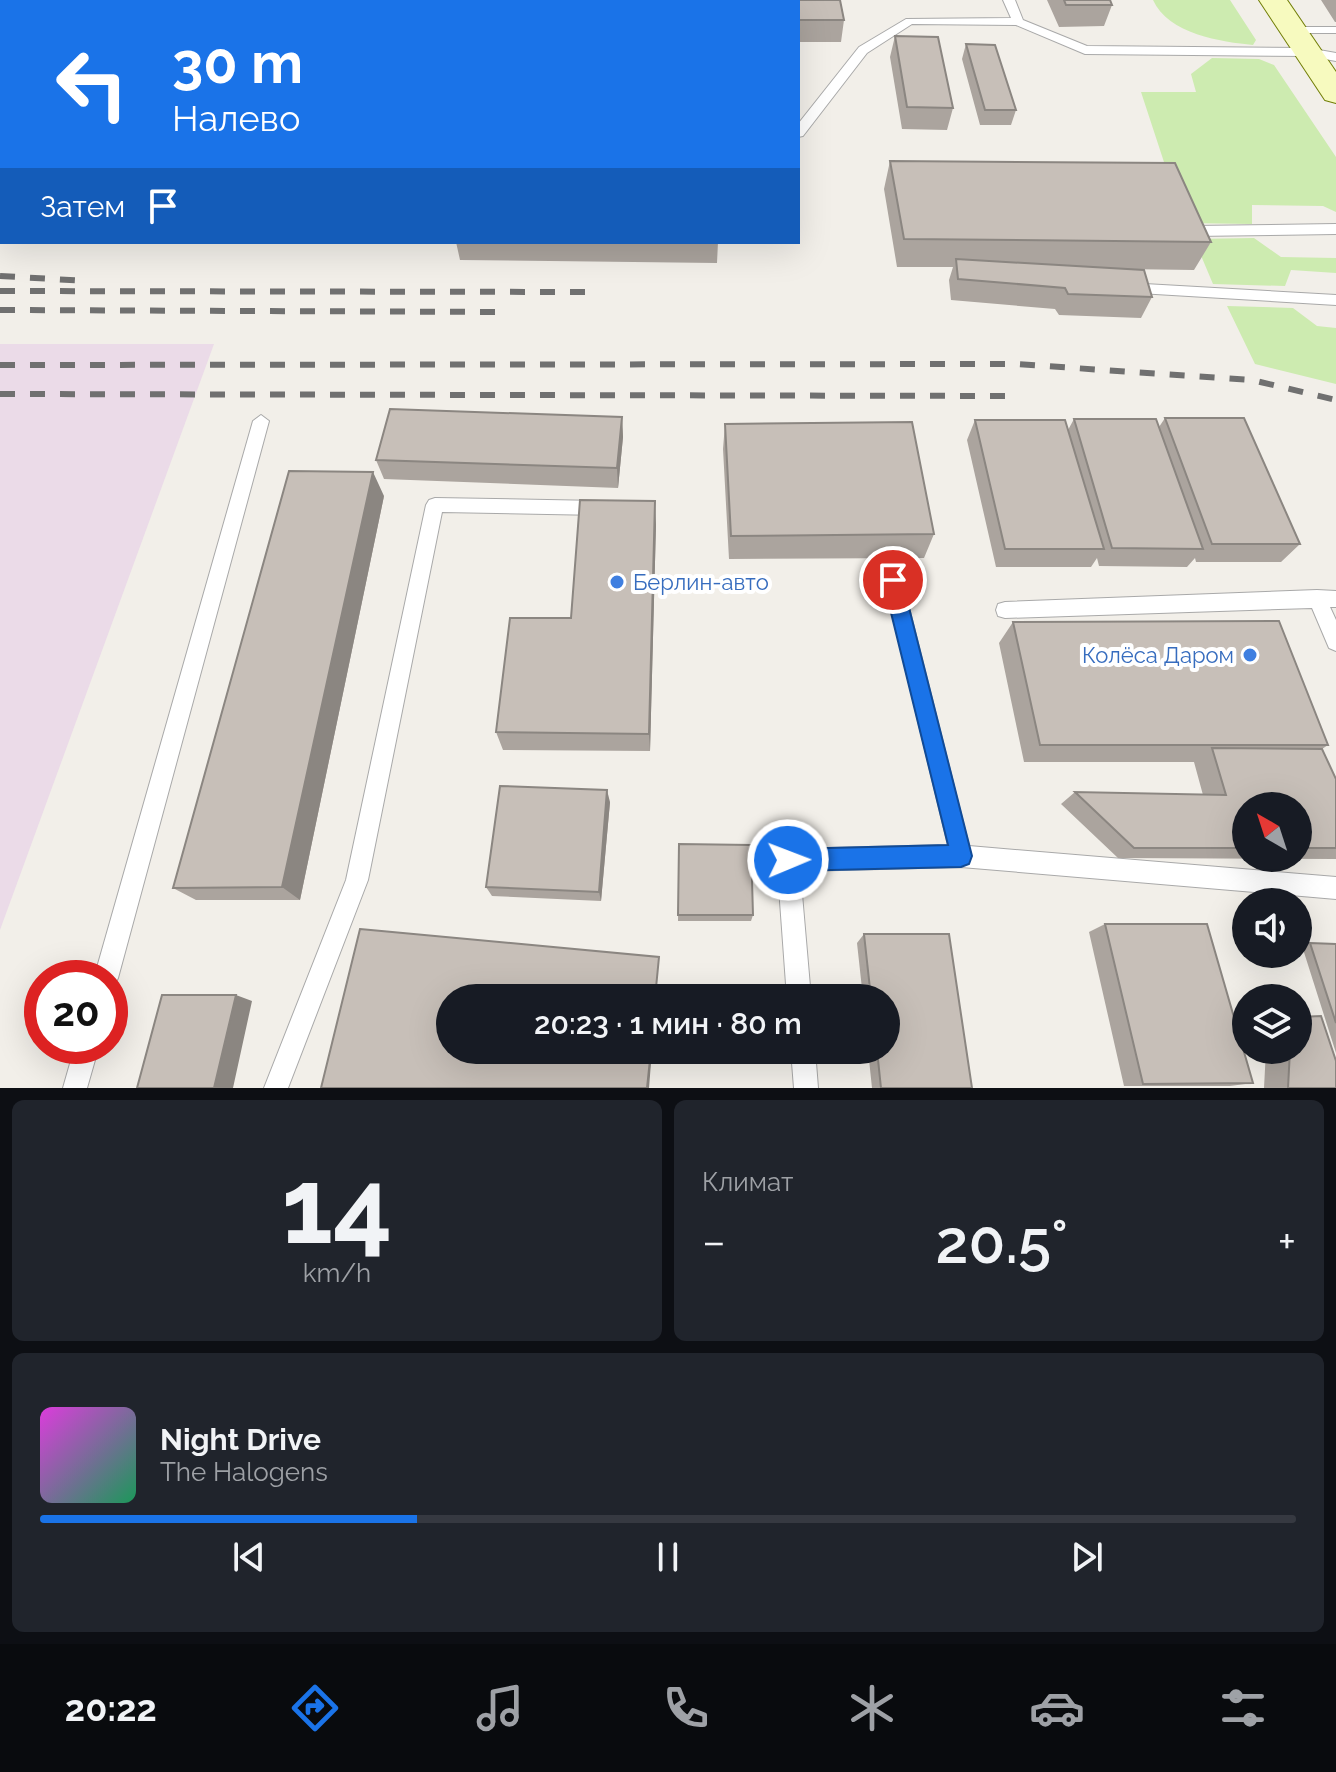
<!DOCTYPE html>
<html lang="ru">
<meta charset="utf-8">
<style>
:root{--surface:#171b24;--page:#20242c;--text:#f1f3f6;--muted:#9ea1a6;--line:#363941;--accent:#1a73e8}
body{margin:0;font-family:Raleway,sans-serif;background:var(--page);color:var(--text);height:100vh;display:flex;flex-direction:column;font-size:30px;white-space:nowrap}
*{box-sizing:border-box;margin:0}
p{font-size:26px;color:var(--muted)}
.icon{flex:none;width:44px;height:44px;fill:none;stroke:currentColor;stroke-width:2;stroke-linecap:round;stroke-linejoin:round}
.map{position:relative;height:1088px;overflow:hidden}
.panel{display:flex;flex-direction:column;gap:12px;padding:12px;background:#0d0f14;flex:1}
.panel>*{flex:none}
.top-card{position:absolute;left:0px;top:0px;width:800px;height:244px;box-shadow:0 8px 32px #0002;background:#1a73e8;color:#fff;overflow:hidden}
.needle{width:52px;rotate:321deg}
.fabs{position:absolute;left:1232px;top:792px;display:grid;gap:16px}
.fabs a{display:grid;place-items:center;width:80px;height:80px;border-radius:50%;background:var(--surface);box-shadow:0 8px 32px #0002;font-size:40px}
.speed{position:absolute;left:24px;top:960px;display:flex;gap:16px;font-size:40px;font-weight:700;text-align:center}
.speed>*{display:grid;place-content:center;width:104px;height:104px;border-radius:50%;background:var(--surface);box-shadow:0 8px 32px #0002;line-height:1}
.speed .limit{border:12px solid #d22;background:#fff;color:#111}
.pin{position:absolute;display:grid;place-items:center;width:68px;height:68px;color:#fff;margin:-34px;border:4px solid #fff;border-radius:50%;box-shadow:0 2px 8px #0007}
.me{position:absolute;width:88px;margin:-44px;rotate:89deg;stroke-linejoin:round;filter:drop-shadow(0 0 6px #0008)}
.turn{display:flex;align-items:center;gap:28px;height:168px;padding:0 40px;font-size:36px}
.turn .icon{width:104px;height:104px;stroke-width:2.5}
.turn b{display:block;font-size:56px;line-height:68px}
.then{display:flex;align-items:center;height:76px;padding:0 40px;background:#0003;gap:16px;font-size:30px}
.big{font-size:60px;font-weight:600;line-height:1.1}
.panel .widget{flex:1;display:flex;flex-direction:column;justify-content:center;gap:12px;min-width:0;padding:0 28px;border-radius:12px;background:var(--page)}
.panel .dial{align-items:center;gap:0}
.dial b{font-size:104px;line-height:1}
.song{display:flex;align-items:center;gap:24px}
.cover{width:96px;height:96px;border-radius:12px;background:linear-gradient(135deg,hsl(300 70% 55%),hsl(150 70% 35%))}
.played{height:8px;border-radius:4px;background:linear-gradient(90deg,var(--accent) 30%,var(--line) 30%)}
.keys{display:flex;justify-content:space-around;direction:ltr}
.heat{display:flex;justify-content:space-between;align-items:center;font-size:44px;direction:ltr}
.panel .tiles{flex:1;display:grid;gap:12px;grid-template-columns:1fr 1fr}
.widget:last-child{grid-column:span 2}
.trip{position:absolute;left:436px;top:984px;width:464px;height:80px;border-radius:40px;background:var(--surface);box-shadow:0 8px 32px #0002;font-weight:600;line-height:80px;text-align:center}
.dock{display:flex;height:128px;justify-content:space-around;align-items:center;background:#090b0e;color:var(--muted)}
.dock .icon{width:56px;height:56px}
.dock .on{color:var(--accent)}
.dock b{font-size:36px;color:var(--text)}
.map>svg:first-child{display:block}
</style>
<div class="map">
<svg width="1336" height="1088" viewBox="0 0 1336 1088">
<rect width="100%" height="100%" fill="#f2efe9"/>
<path fill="#ebdbe8" d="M0,344H214L0,930Z"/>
<path fill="#cdebb0" d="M1153,0H1230L1256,40L1253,45C1222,42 1168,34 1153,0Z
M1212,58L1259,59L1274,65L1336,157V212L1323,206L1252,205V224L1184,223L1141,92H1196L1191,74Z
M1254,238L1281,257L1336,258V273L1291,270L1285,286L1213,284L1194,239Z
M1227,306L1293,308L1317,326L1336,328V384L1255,364Z"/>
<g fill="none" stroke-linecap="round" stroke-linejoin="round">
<g stroke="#a9a9a9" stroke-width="2">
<path id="service" d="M570,0H582V2H570Z
M1003,0H1015L1023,20L1087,46L1308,48L1336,53V61L1308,56L1085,54L1016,25L912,24L867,53L803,136L798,137V124L859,47L906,19L1011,18Z
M1336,27V33H1293L1287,30L1293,27Z
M1336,224V234L1193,236L1186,231L1193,226Z
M1127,283L1336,295V305L1122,292V284Z
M261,415L269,421L118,978L114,986L110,988V978H94L253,421Z
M435,498L600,501L606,503L609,508L606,513L600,515L442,512L368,880L288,1088H264L346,880L426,505L429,500Z
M893,572L900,574L902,580L969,846L1336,877V899L961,867L800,871L811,998H787L777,860L780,852L788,849L948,845L884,580L886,574Z
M1317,590L1336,591V607H1330L1336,620V651L1329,648L1312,608L1005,618L998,616L996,610L998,604L1005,602Z
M75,1046H99L87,1088H63Z
M791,1050H815L818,1088H794Z"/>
</g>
<g stroke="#707d05" stroke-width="2">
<path id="secondary" d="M1259,0H1287L1336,72V103L1325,100Z"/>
</g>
<use href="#service" fill="#fff" fill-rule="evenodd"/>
<use href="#secondary" fill="#f7fabf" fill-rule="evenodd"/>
<path stroke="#707070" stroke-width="6" stroke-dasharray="15 15" stroke-linecap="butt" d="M0,276L88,281
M0,291L596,292
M0,310L502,312
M0,365L1015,364L1252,380L1336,400
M0,394L1009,396"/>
</g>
<path fill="#aba49e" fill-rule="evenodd" d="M113,0H564V2H112Z
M789,0H840L844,20L841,42H798V2H789Z
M1047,0H1110L1112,5L1104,26L1059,27Z
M1321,0H1336V22H1335Z
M895,36L953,108L947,130L902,129L890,57Z
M966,44L1016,110L1011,125H980L962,59Z
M890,161L1211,242L1194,270L1123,269L1152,297L1141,318L1059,315L1055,309L951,300L949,280L953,267H897L884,189Z
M456,242H718L717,263L460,260Z
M622,417L623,437L618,488L384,479L376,460Z
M1165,418L1300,544L1281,562H1196L1195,558L1187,567L1099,566L1097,558L1091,567H996L967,440L975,420L1068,430L1074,419L1159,427Z
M725,424L934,534L924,558L729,559L723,449Z
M384,496L300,900H196L173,888Z
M656,524L650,751L503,750L496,732L571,618Z
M1013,622L1328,745L1322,749L1336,779V859L1118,858L1061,804L1075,792L1203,795L1194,762H1024L999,643ZM1246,806H1298V858H1246Z
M610,802L601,901L492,896L486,887Z
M679,844L753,915L751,921H678Z
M1105,924L1253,1083L1230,1086H1124L1089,932Z
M864,934L972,1088H872L868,1050H886V998H863L857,943Z
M1310,943L1336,944V1053L1302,946Z
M1266,1050H1298L1336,1088H1264Z"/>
<path fill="#8b8681" d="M0,18H2V34H0Z
M622,417L623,437L618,488L617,468Z
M373,472L384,496L300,900L282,887Z
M655,501L656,524L650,751L649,734Z
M607,790L610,802L601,901L599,892Z
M236,995L252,1001L233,1088H214Z
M651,1050H652L649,1088H647Z"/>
<path fill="#c7bfb8" stroke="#8b8681" stroke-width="2" d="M0,0H30L29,2H2V18H0Z
M113,0H293L292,2H112Z
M601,0H646V2H601Z
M794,0H840L844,20H798V2H794Z
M1064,0H1110L1112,5H1066Z
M895,36L938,37L953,108L907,107Z
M966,44L995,45L1016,110H985Z
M890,161L1175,163L1211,242L904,239Z
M956,259L1144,270L1152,297L1068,294L1065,288L958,279Z
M390,409L622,417L617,468L376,460Z
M1165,418H1244L1300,544H1212Z
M1074,419H1156L1203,549L1112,548Z
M975,420H1065L1104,549H1005Z
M912,422L934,534L731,536L725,424Z
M289,471L373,472L282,887L173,888Z
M580,500L655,501L649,734L496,732L510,618H571Z
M1279,621L1328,745H1040L1013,622Z
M1212,748L1322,749L1336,779V848H1298V806H1246V848H1134L1075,792L1226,795Z
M500,786L607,790L599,892L486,887Z
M679,844L751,845L753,915H678Z
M1105,924H1207L1253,1083L1143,1084Z
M360,929L659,957L655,998H450V1050H651L647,1088H321Z
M864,934H949L972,1088H881L877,1050H886V998H871Z
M1310,943L1336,944V1023Z
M162,995H236L214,1088H137Z
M1321,1016L1336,1061V1088H1288L1290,1050H1298V1017Z"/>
<path fill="#1a73e8" stroke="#114b97" stroke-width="2" d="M893,572L899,574L902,580L972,856L969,864L961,867L788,871L780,868L777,860L780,853L788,849L948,845L883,580L886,574Z"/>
<g fill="#3f7fe0" stroke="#fff" stroke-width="3">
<circle cx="617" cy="582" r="8"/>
<circle cx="1250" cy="655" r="8"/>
</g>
<g text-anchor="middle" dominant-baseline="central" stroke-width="8" stroke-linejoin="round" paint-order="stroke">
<g font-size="22" fill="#366cbe" stroke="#fff" text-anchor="start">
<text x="633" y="582">Берлин-авто</text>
<text x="1234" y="655" text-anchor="end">Колёса Даром</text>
</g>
</g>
</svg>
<div class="fabs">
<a><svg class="needle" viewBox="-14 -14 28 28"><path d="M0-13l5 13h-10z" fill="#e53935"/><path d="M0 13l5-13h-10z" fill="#9ea1a6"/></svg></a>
<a><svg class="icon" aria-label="sound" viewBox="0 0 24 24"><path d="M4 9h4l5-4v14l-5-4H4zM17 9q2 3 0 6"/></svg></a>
<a><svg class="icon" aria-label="layers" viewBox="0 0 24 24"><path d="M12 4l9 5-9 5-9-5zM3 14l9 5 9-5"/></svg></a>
</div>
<div class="speed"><div class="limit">20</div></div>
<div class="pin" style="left:893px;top:580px;background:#d93025"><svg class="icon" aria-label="arrive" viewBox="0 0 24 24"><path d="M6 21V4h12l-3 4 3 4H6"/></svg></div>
<svg class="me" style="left:788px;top:860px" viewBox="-20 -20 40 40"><circle r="17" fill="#1a73e8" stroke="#fff" stroke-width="3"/><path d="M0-11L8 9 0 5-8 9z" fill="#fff"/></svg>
<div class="trip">20:23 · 1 мин · 80 m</div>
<div class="top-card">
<div class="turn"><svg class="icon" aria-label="left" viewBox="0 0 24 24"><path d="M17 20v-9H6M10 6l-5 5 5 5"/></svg><div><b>30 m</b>Налево</div></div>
<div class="then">Затем<svg class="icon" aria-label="arrive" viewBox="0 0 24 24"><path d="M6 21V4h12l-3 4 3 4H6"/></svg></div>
</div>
</div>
<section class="panel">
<div class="tiles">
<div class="widget dial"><b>14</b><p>km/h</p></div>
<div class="widget"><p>Климат</p>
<div class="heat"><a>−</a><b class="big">20.5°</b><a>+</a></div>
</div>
<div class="widget">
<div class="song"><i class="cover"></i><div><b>Night Drive</b><p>The Halogens</p></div></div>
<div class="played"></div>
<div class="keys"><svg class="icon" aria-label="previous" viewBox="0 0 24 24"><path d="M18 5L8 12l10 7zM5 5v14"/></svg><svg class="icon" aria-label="pause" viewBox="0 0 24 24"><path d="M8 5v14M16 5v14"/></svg><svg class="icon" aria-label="next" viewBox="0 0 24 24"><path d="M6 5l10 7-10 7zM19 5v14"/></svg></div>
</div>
</div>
</section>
<nav class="dock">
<b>20:22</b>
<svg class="icon on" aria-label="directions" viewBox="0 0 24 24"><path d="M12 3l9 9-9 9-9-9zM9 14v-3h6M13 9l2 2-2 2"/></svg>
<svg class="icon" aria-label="music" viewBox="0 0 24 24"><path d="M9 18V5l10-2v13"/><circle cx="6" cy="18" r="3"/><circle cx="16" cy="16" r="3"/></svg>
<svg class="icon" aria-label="phone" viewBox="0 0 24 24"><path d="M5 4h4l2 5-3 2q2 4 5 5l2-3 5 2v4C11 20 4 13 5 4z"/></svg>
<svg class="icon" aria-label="climate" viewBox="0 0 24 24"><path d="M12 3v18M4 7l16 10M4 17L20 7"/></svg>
<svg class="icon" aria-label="car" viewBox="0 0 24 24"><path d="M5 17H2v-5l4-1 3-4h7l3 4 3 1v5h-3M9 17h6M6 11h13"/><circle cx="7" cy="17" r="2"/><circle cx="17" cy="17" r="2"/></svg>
<svg class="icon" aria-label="filters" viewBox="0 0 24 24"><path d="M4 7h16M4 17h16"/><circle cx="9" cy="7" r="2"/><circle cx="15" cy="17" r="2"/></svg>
</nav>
